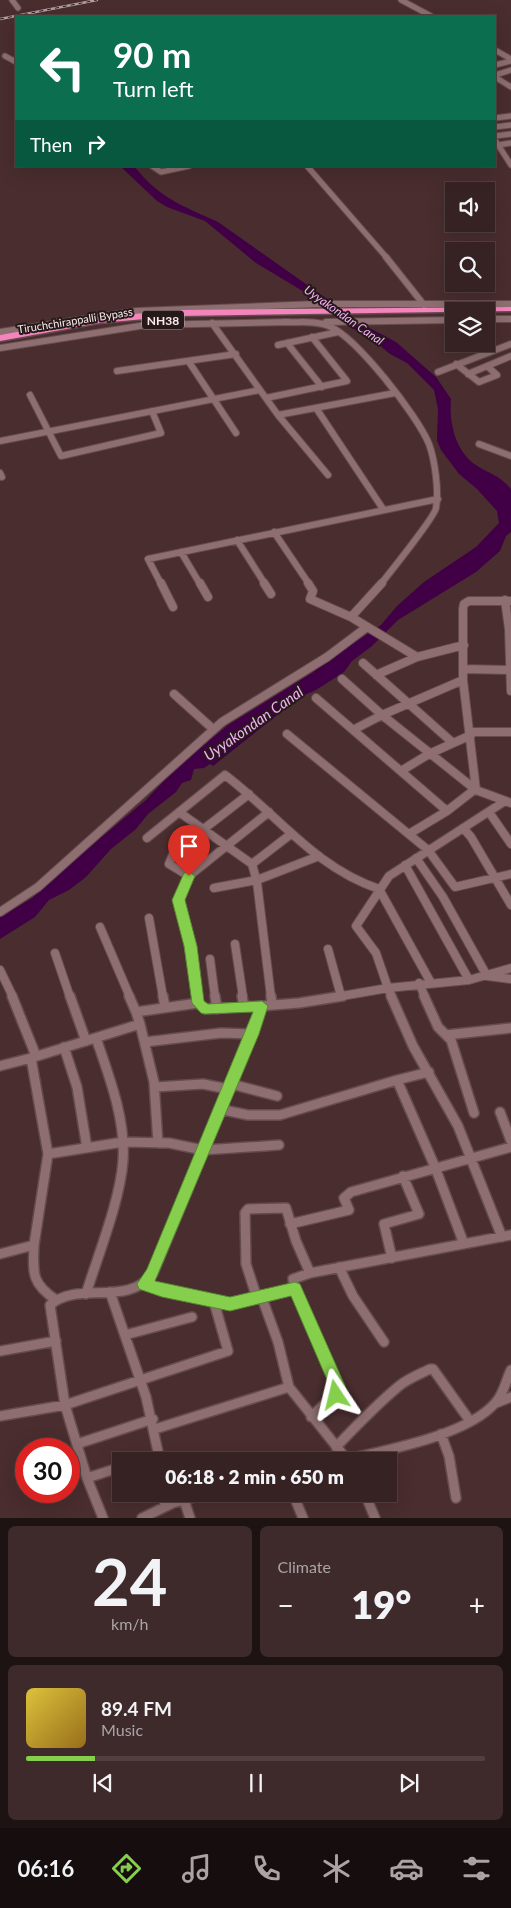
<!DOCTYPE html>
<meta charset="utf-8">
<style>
:root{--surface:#372223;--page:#3e2a2b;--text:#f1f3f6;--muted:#aaa4a6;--line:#513f41;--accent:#85cf4c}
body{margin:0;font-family:Lato,sans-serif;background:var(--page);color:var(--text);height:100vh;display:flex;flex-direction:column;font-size:19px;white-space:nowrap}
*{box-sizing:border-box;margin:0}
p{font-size:16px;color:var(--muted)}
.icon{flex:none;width:28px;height:28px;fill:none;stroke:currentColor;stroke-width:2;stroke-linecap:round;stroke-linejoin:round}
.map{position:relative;height:1518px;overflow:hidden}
.sheet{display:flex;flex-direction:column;gap:8px;padding:8px;background:#1e1313;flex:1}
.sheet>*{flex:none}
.guide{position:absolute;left:15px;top:15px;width:481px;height:152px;border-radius:0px;box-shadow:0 5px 20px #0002,0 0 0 1px var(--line);background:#0b6e4f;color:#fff;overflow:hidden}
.controls{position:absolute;left:445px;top:182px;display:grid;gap:10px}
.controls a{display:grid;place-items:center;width:50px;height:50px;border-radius:0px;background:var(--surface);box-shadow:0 5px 20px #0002,0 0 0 1px var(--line);font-size:25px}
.speed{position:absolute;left:15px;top:1438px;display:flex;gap:10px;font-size:25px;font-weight:700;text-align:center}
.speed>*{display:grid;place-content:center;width:65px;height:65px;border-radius:50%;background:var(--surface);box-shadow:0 5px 20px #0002,0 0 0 1px var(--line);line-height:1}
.speed .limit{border:8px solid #d22;background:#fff;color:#111}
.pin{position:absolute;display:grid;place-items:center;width:42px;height:42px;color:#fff;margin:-51px -21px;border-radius:50% 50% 50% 0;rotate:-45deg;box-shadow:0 0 5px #0007}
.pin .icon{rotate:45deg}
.me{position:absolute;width:55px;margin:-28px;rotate:350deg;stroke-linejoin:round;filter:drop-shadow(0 0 4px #0008)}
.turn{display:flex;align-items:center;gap:18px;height:105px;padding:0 15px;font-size:22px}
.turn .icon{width:65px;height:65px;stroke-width:2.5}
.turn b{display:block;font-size:35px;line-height:42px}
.then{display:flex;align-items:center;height:48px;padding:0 15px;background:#0003;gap:10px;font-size:19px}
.big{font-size:38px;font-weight:800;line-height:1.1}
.sheet .widget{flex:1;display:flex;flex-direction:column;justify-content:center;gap:8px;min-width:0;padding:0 18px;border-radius:8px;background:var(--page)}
.sheet .dial{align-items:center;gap:0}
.dial b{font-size:65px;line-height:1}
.song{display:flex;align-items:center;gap:15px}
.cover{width:60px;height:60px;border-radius:8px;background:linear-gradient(135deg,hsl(50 70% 55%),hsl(40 70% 35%))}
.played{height:5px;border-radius:2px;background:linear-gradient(90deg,var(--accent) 15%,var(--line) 15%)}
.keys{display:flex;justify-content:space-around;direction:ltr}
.heat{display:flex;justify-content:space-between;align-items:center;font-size:28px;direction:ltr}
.sheet .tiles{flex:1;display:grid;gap:8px;grid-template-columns:1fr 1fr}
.widget:last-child{grid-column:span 2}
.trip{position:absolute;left:112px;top:1452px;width:285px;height:50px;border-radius:0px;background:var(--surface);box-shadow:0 5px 20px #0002,0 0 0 1px var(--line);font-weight:800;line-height:50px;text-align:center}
.tabs{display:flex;height:80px;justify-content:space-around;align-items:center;background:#160e0e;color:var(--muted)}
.tabs .icon{width:35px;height:35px}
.tabs .selected{color:var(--accent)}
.tabs b{font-size:22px;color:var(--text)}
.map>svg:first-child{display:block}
</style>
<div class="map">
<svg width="511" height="1518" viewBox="0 0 511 1518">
<rect width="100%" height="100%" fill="#492d2f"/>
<path fill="#410045" d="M120,166H134C159,198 183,206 218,222L364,325L396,342L436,377L451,399C449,422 455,451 476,465C491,475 498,474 511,489V532L506,536L500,551L476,572L398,620L372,646L352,661L344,672L316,690L300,697L213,766L210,764L204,768L194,769L191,780L182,783L176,792L148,814L136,829L111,849L86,877L69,890L49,900L35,917L0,939V917L32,898L62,870L146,800L174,770L228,725L312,673L332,657L381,625L397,606L424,582L476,547L499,523L497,511L477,489L459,474L441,450L437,441L438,409L434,390L407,363L390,354L371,338L344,324L316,299L256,263L205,221L167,207L157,201Z"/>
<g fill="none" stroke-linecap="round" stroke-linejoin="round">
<g stroke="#644c4e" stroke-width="7">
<path id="minor-far3" d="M12,0L18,8
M401,0L431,16
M495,50L511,59
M5,56L16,62
M495,65L511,61
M495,75L511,70
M495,77L511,87
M495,118L511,116
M495,127L511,125
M495,136L511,134
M495,140L511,165
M498,145L511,143
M152,166L161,172L189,166
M307,166L387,258"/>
</g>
<g stroke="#644c4e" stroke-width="8">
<path id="minor-far2" d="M386,257L424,305
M486,319H511
M284,322C299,323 315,320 329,326C357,338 417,415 429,444C435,461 439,490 436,508C435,517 390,572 381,584
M326,322L454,320
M212,323L278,415L395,393
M0,332L137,311L318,304H511
M287,343L322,387
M278,345L338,332
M0,348L146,325L289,322
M189,362L236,433
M456,364L479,382L497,375L487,366
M117,371L236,354
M438,372L511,344
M468,374L511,356
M30,395L61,456L161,433L152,411
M266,398L347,381L312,337
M316,408L383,509
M278,415L328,475
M0,441L260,390
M479,444L511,456
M0,473L2,477
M274,532L309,584
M237,540L265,584
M181,552L200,584
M161,584L148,559L438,499"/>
</g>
<g stroke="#644c4e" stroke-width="10">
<path id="minor-far1" d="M161,583L173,607
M200,583L208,597
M264,583L271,594
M308,583L313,591L310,599L351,617
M382,583L351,617L417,657L464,645
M505,600L509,629L511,691
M511,601H469L464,604L463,609V680L476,790L511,803
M363,663L453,743
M463,669L509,670
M376,675L417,657
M342,679L382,715L353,730
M463,680L382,715L476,790
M174,694L213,729
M316,698L447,811L409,834
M471,732H511
M287,734L428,850L455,887L511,874
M401,771L429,754L471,735
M447,811L474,790
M179,812L252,864L257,882L271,997
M489,812L511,844
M463,828L471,837L511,905
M147,838L225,775C278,815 314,867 379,889L431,983
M416,858L443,897L487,976L511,979
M252,864L291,834
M405,865L469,980
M189,876L269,812
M214,888L257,880L319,856
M0,912L38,887L222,722L327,657L367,627
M149,918L163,997
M100,927L130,997
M235,944L243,997
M328,949L341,996
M55,953L70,997
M210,959L215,997
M0,970L13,997
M419,983L425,997
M197,997L190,946L178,900L189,876L169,864L174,852L249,794
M336,997L388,988L376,953L356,926L389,876L505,801
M392,997L388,988L469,980L511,968"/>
</g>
<g stroke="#644c4e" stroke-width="12">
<path id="minor" d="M12,996L36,1056
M70,996L86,1041
M129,996L136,1012
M163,996L165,1007
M197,996L198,1003
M215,996L217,1009
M242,996L244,1007
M271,996L272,1004
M391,996L413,1046L458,1126L502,1237
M424,996L438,1027L451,1040L474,1113
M140,1024L154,1082L158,1143
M446,1035L511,1028
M145,1042L221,1033L252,1034
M64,1047L77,1087L87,1148
M0,1066L31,1058
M429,1072L397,1080L435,1167L464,1244
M231,1084L277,1096
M155,1087L203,1084L228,1089
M219,1109L248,1115H280L397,1080
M500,1112L511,1141
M48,1154L123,1142L169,1143L203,1150L279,1145
M290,1224L349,1210L344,1198L351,1192L511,1147
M34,1245C33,1273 31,1283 56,1300
M0,1254L34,1245L48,1154L31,1058L140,1024L136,1012L198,1003L205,1009L261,1006
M392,1258L384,1224L419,1214L403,1176
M339,1267L353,1296L384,1342
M145,1284L161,1290L230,1304L262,1298L278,1342L289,1387L348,1461
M295,1289L293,1279L310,1273L511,1235
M110,1292L146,1397L160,1461
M86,1294C98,1255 120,1201 123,1161C126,1120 109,1076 96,1038
M257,1298L246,1264L245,1213L248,1209L286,1208L296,1241L310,1273
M262,1298L295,1289L334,1377L339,1390L311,1417
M125,1335L192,1317
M0,1351L56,1341
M496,1403L511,1397
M0,1416L65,1405L228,1351L214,1302
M155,1429L289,1387
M441,1434L449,1456L456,1498
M77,1444L153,1419
M336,1447C356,1426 376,1405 399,1386C407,1379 420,1374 430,1369H433L470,1421
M141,1461L160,1456
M339,1461C382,1451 468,1436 496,1402C504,1393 506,1380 511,1370
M87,1478L121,1467
M164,1494L165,1506
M293,1494L303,1518
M365,1494L375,1518
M184,1500L190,1518
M103,1518L87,1478L65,1405L50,1305C78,1280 128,1308 153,1273L252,1034L261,1006L299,1003L343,996
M142,1518L173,1503L205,1494"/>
</g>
<g stroke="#644c4e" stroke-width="3">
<path id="highway" d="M511,307V311L179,316L99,323L0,341V335L99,317L179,310Z"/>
</g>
<use href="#minor-far3" stroke="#8e6e70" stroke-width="5"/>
<use href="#minor-far2" stroke="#8e6e70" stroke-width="6"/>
<use href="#minor-far1" stroke="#8e6e70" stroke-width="8"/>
<use href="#minor" stroke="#8e6e70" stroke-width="9"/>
<use href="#highway" fill="#f384bc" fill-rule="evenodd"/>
<g stroke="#b59ea0" stroke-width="2.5">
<path id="rail" d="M0,19L97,0"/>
</g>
<use href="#rail" stroke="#26191a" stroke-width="1" stroke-dasharray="4" stroke-linecap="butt"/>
</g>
<path fill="#85cf4c" stroke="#568731" d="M189,872L195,876L185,900L197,946L204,1001L208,1004L262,1001L268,1006L259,1034L155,1281L230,1297L295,1282L300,1284L347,1390L341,1400L336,1402L331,1400L328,1395L331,1389L291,1296L230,1311L162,1297L139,1289L137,1284L147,1269L253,1012L205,1014L201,1013L192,1003L184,946L172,900L184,873Z"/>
<g text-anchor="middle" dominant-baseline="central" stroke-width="4" stroke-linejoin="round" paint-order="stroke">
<g font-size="11" fill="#fdeaec" stroke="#26191a">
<text transform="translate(75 320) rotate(-9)">Tiruchchirappalli Bypass</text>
</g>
<g font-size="12" font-style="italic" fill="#f6aff8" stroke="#26191a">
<text transform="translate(344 315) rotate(35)">Uyyakondan Canal</text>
</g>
<rect fill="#26191a" stroke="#bcabad" stroke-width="1" x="142" y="310.5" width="42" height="19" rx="4"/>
<g font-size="12" font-weight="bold" fill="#fdeaec">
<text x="163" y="320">NH38</text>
</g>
<g font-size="15" font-style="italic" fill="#f6aff8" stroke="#26191a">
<text transform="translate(253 723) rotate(-35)">Uyyakondan Canal</text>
</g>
</g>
</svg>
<div class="controls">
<a><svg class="icon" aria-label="sound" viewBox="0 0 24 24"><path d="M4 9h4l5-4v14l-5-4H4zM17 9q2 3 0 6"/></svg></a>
<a><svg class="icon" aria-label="search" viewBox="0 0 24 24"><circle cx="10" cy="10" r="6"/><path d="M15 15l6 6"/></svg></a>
<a><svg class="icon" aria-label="layers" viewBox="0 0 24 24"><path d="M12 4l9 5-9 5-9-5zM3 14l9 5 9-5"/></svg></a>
</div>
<div class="speed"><div class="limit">30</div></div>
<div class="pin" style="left:189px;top:876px;background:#d93025"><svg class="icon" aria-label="arrive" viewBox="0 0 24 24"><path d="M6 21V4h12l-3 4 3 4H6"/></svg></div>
<svg class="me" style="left:336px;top:1395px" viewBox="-20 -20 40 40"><path d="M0-17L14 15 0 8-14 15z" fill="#85cf4c" stroke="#fff" stroke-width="4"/></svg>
<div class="trip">06:18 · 2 min · 650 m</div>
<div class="guide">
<div class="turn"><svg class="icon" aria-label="left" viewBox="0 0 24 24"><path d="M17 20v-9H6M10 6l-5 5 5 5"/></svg><div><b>90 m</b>Turn left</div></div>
<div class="then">Then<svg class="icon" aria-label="right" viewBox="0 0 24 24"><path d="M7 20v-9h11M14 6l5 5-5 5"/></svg></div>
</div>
</div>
<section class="sheet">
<div class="tiles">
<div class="widget dial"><b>24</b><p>km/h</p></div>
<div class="widget"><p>Climate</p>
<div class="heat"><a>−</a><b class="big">19°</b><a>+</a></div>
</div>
<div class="widget">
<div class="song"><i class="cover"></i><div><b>89.4 FM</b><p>Music</p></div></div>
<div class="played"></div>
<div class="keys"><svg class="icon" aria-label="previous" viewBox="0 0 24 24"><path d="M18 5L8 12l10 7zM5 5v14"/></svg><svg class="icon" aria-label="pause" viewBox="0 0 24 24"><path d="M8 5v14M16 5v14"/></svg><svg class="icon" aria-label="next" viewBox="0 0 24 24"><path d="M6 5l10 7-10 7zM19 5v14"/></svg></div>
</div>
</div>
</section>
<nav class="tabs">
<b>06:16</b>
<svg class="icon selected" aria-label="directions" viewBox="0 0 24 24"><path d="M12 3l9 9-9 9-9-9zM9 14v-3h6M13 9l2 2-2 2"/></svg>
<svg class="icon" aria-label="music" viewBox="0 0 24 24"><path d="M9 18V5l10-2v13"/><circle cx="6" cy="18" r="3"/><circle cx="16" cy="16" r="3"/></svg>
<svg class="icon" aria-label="phone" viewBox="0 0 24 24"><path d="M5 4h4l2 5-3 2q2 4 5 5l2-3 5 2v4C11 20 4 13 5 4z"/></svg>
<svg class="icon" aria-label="climate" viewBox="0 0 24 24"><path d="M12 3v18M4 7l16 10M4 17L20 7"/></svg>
<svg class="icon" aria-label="car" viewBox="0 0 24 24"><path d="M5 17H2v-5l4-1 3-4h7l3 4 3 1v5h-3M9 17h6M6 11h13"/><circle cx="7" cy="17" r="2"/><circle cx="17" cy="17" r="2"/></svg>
<svg class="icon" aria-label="filters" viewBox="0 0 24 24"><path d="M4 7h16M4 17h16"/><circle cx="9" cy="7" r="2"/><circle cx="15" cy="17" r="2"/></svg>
</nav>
